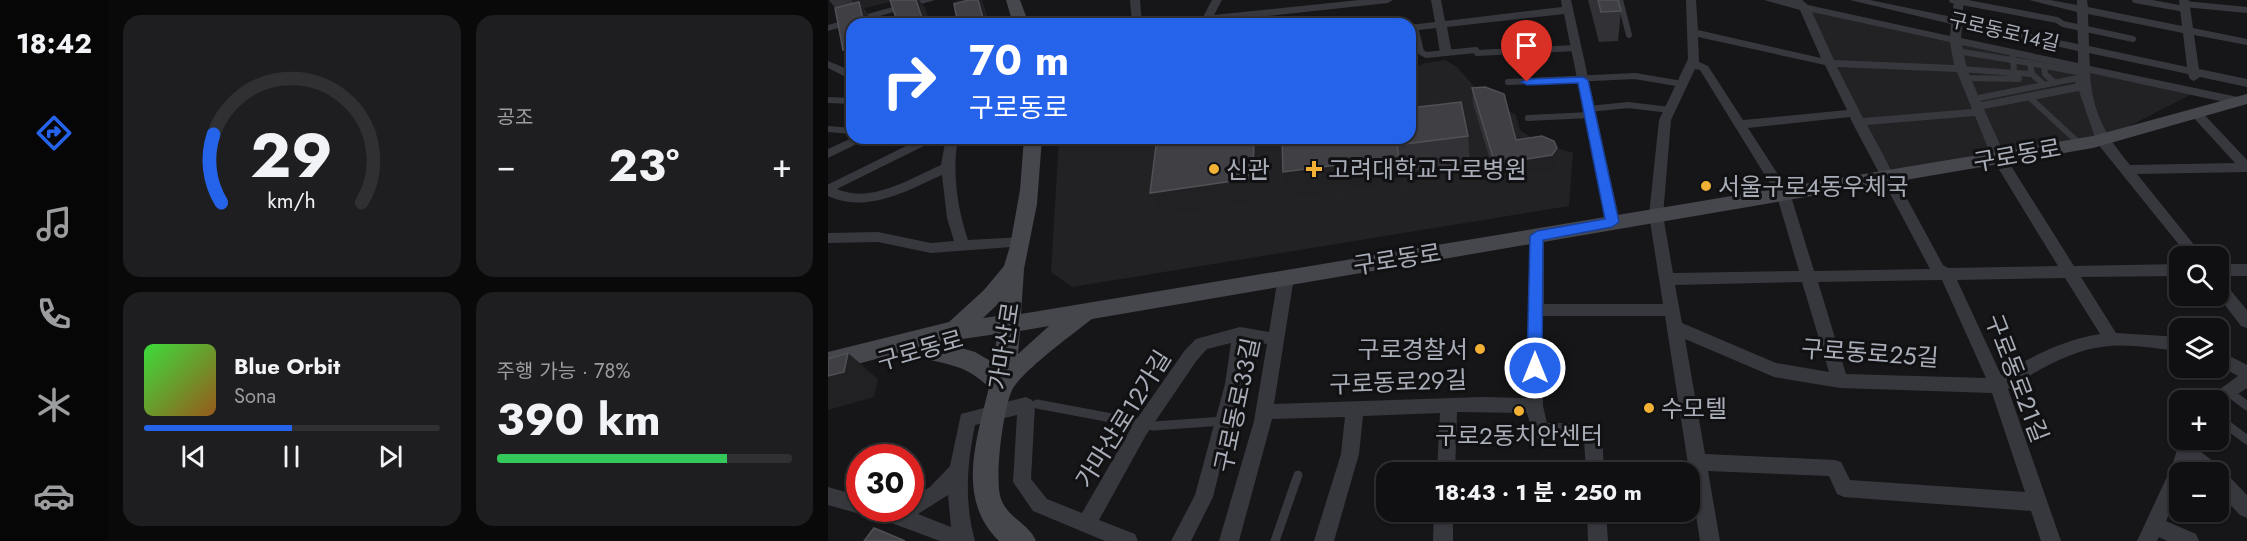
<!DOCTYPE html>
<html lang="ko">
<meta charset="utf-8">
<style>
:root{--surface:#101012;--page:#1e1e20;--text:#f1f3f6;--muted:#9c9d9f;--line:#303032;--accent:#2563eb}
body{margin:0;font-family:Jost,"Noto Sans KR",sans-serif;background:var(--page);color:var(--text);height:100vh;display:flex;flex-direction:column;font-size:22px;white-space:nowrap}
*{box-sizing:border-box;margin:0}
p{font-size:20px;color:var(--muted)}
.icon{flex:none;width:33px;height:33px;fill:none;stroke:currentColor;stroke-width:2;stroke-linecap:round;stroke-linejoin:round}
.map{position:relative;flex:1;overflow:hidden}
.panel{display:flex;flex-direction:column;gap:15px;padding:15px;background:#09090a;width:720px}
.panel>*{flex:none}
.top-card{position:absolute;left:18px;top:18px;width:570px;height:126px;border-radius:18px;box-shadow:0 2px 4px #0004,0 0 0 2px var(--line);background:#2563eb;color:#fff;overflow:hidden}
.controls{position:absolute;left:1341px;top:246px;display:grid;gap:12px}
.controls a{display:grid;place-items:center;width:60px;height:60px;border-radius:12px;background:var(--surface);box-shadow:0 2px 4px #0004,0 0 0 2px var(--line);font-size:30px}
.speed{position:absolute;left:18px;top:444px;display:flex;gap:12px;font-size:30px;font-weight:700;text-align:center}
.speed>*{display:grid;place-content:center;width:78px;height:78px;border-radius:50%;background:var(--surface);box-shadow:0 2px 4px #0004,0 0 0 2px var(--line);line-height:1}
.speed .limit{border:9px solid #d22;background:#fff;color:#111}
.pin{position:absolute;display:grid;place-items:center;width:51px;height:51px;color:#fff;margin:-62px -26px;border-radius:50% 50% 50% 0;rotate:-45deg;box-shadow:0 0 6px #0007}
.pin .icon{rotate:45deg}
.me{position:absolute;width:66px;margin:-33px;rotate:0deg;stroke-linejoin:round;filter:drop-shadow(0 0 4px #0008)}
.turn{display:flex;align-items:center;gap:21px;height:126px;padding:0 24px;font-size:27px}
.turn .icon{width:78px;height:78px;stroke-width:2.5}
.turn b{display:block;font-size:42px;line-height:51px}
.big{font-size:45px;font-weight:700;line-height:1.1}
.panel .card{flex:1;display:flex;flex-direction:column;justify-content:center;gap:9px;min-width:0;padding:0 21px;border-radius:18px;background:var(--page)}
.panel .dial{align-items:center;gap:0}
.dial svg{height:156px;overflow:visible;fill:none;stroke:var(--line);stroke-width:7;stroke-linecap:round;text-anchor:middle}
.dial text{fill:var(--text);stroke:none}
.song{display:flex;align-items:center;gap:18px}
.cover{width:72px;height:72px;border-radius:9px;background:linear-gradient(135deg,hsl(120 70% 55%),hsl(30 70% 35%))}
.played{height:6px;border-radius:3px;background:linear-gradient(90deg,var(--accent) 50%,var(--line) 50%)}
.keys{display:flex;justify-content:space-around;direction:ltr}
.heat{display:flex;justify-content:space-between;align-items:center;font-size:33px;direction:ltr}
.charge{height:9px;border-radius:4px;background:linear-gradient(90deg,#34c759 78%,var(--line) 0)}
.panel .tiles{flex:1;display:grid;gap:15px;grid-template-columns:repeat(2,1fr)}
.trip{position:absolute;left:548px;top:462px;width:324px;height:60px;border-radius:18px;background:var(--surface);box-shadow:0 2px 4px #0004,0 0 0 2px var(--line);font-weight:700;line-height:60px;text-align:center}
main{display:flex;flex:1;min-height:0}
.tabs{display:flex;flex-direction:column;width:108px;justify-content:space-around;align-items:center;background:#060607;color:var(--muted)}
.tabs .icon{width:42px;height:42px}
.tabs .current{color:var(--accent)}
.tabs b{font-size:27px;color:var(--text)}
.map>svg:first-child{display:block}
</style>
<main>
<nav class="tabs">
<b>18:42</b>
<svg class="icon current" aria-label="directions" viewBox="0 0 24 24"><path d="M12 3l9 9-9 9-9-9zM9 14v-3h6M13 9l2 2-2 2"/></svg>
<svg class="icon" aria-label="music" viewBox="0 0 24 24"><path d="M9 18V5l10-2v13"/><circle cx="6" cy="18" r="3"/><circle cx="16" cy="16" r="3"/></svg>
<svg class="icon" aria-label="phone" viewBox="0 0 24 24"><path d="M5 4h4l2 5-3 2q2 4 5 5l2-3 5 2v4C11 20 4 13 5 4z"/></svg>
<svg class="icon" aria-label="climate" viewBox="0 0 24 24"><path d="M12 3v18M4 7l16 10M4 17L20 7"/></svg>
<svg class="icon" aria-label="car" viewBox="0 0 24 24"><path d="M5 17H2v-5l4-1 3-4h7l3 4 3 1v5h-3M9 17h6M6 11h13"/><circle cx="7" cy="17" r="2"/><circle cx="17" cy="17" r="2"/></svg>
</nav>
<section class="panel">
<div class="tiles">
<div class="card dial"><svg viewBox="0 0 100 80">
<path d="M14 69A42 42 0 1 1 86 69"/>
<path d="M14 69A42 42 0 0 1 10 34" stroke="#2563eb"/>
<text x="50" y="56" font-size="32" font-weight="700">29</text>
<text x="50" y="72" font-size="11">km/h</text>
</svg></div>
<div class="card"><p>공조</p>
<div class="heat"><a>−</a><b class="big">23°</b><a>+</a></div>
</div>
<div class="card">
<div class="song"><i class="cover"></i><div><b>Blue Orbit</b><p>Sona</p></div></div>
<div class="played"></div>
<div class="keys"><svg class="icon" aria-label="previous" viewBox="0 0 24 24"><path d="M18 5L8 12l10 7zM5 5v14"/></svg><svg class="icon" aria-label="pause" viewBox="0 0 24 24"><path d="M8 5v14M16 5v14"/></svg><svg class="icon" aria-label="next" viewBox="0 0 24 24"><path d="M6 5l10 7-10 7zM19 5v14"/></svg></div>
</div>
<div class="card"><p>주행 가능 · 78%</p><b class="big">390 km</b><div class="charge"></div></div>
</div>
</section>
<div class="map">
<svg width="1419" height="541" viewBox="0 0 1419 541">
<rect width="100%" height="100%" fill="#161618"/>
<path fill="#222225" d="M976,7L1368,92L1274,140L1067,173L1026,113Z
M617,60L629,67L652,93L688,115L692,130L712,143L745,153L741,206L244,287L223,272L231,138H582V70L597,63Z"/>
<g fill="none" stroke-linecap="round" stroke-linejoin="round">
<path stroke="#37383d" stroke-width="6" d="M792,0L801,35
M1124,0L1229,20L1235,24L1305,39
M1307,0L1357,9
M1356,4L1419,10
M587,27L593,52L598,55L648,50L649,53L748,48
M1129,51L1202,63L1204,74
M1202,63L1249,72
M1216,66L1217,74L1227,83
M1133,69L1186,73L1185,56
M1186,73L1204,74L1216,85
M1138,78L1191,79
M680,82L807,76L854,84
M1201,97L1252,144
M1146,99L1250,78L1251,87
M0,100L24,101
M761,109L800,105L842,110
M700,118L762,115
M0,129L24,131
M90,145L104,138"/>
<path stroke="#37383d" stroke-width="8" d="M0,189L93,143"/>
<path stroke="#37383d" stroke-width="9" d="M1401,392L1419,406
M209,404L326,426L395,421
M1390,418L1419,440
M447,541L470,475"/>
<path fill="#37383d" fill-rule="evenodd" d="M90,0H107L0,31V25Z
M302,0H312L314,24H304Z
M384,0H394L386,15L531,0H565L560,3L366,24H331L336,21L375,17Z
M603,0H613L617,21L734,7L733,0H743L792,222L790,226H780L778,222L736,14L619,27L624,53L618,56L612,53L608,28L582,31V25L607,22Z
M858,0H868L870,30L993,58L972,10L936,0H974L980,5L1122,36L1123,24L1022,0H1042L1124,17L1126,0H1136L1134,20L1250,44L1249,12L1201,0H1222L1249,5V0H1259L1260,7L1354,26L1351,0H1361L1365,28L1419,39V45L1366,35L1371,69L1419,79V87L1372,77L1366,81L1362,79L1360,74L1261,53L1262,66L1410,97L1416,101L1410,105L1262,73C1264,112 1278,136 1302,165L1407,163L1364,116V110H1372L1419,160V172L1309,174L1375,256H1360L1269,143L1251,91L1156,109L1178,158L1246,266L1352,264V276L1253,277L1288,333L1352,337V351C1329,349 1304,344 1282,346C1243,349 1212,369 1180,389L1233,541H1213L1203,511L1016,497L1009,494L1001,476L880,471L892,541H872L837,316H715V406L719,423H765L771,425L774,431L776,472H758L756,439H712L706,437L699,413L629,412L627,472H609L612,413L535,416L531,454L506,541H486L513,454L517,417L444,419L411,541H391L426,421L439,344L419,341L413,384L385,497L363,541H343L367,495L397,384L403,343L379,349L369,360L318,435L271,520L307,534L310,541H277L205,511L185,482L189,415L147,425C139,464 136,502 147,541H112L39,514L38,512L32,514L0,505V487L32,496V508H82V499L102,487L122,466L133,414L198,397L204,400L207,405L203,479L219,499L254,513L306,423L357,350L368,339L412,327L441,332L450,277L453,273H463L466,277L446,404L654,397L698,398L702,236L704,232H714L716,236V304H835L821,215L831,120L860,59ZM984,12L1122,42L1126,65L1006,60ZM1260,14L1355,33L1359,67L1261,46ZM1134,26L1250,51V63L1133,38ZM870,37L997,65L1019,110L915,120L880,66L871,62ZM1134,45L1250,70L1251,83L1153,102L1139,69ZM1009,67L1129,72L1144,109L1035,118ZM867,69L872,70L948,193L971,271L845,273L835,215L843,120ZM1147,116L1164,158L1230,266L1120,268L1115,265L1039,125ZM1022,117L1024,122L1102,269L986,271L962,193L920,128ZM1237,278L1272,334C1235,340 1205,356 1173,375L1129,280ZM1114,280L1158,378L1018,374L990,282ZM974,282L1001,372L948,363L854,323L847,285ZM857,339L946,377L1012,388L1164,393L1197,492L1022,480L1013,462L1007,460L877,454ZM120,495L123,527L90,514Z
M0,61L24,71V80L0,68Z
M24,138H41L0,158V149Z
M118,138H130C124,172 129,207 140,240L193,237L198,238L200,242L198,246L103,253L50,242L0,243V233L50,232L103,243L126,241L119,218L114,175C78,191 39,214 0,196V185C6,187 12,191 18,192C50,200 85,177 113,165Z
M1390,264H1419V276H1390Z
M1390,279L1395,281L1419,310V328L1413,326L1390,296Z
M1390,350L1419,365V388L1390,407V400H1382L1384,395L1410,376L1390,365Z
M1352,440H1370L1368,448L1391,466L1419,495V518L1412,515L1390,492V472H1370L1362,466L1360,472H1352V491L1338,521L1368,534L1371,541H1339L1331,537L1329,541H1309L1344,466Z
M606,512H625V541H605Z
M759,512H778L780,541H760Z"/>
<path fill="#45474d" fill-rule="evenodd" d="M178,0H192L201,24H185Z
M1419,94V104L1265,148L264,319C246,333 194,371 184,390C175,410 166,479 173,499C180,518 201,524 208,541H171C127,498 149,439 161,387C134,362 119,366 88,356L85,349L0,372V352L121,322L156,290L176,266L182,246L192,190L196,138H214L209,204L196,269L193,314L1265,136ZM172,302L170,316L155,318ZM221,326L190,354L192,331ZM169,334L166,363L147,352L113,342Z"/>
</g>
<path fill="#323236" d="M1,0H91L97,8L102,24H70L63,1L35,8L46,22L24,24V61L15,50L8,9Z
M760,0H790L793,11L790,41L771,42Z
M644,88L688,140L729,164L723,171L668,180L645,104Z
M640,136L642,163L574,172L576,184L464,199L454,138Z"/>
<path fill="#212124" d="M23,0H65L35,8L46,24H36L30,9Z
M88,0H91L97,8L102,24H96Z
M131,0H154L162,24H150L133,17L124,2Z
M24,47V61L15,50Z
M426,138H434L433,200L333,215L322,193Z
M569,145L576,184L464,199L455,172Z
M729,148V164L723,171L668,180L667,164Z
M20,353L50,379L46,397L0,410V376Z"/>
<path fill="#3f3f44" stroke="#4f5156" stroke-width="1.5" d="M62,0H88L96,24H70Z
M141,0H150L156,22L150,24H130L126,4Z
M770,0H790L793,11L773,12Z
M31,2L36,24H24V47L15,50L7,8Z
M657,87L676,94L688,140L714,136L726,141L729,148L724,155L667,164L644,88Z
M633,102L640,136L569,145L571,157L455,172L454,138H582V108Z
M329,138H426L425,178L322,193Z
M20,353L16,372L0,376V359Z
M46,528L77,541H36Z"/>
<path fill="#2563eb" stroke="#184099" stroke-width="1.5" d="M755,77L760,80L791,222L784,227L715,240L714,368L707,374L699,368L702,236L709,231L777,219L750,83L699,85L693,82L699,79Z"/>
<g fill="#f2b134" stroke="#111113" stroke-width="2">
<circle cx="386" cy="169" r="6"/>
<path d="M483 160h6v6h6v6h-6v6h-6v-6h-6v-6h6z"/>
<circle cx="878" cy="186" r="6"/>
<circle cx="652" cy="349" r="6"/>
<circle cx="821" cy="408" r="6"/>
<circle cx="691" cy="411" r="6"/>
</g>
<g text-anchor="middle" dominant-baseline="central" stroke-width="6" stroke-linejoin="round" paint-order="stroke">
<g font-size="20" fill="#a8adb8" stroke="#111113">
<text transform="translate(1176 32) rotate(13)">구로동로14길</text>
</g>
<g font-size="24" fill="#a8adb8" stroke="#111113">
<text transform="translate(1189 155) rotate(-10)">구로동로</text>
<text transform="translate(569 259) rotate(-9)">구로동로</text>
<text transform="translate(176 346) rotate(-81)">가마산로</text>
<text transform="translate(92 350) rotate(-16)">구로동로</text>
<text transform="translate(1042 353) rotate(4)">구로동로25길</text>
<text transform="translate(1189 378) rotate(69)">구로동로21길</text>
<text transform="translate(570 382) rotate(-2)">구로동로29길</text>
<text transform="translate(409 405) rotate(-78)">구로동로33길</text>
<text transform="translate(295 419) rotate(-58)">가마산로12가길</text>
</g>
<g font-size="24" fill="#a8adb8" stroke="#111113" text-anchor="start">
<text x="398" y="169">신관</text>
<text x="500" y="169">고려대학교구로병원</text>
<text x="890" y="186">서울구로4동우체국</text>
<text x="640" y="349" text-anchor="end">구로경찰서</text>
<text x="833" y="408">수모텔</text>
<text x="691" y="435" text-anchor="middle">구로2동치안센터</text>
</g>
</g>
</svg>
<div class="controls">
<a><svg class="icon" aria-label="search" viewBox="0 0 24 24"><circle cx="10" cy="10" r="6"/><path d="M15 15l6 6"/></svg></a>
<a><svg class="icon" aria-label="layers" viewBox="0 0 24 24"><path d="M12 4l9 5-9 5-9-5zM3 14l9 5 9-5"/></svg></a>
<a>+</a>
<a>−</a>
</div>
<div class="speed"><div class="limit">30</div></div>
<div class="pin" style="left:699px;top:82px;background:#d93025"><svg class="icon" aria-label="arrive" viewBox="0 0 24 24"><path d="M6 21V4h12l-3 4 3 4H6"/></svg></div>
<svg class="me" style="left:707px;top:368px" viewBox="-20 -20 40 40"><circle r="17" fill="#2563eb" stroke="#fff" stroke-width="3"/><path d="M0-11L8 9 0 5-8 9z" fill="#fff"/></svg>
<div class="trip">18:43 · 1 분 · 250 m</div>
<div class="top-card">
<div class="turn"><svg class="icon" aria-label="right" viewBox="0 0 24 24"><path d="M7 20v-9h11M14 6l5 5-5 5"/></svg><div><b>70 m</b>구로동로</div></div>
</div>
</div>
</main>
